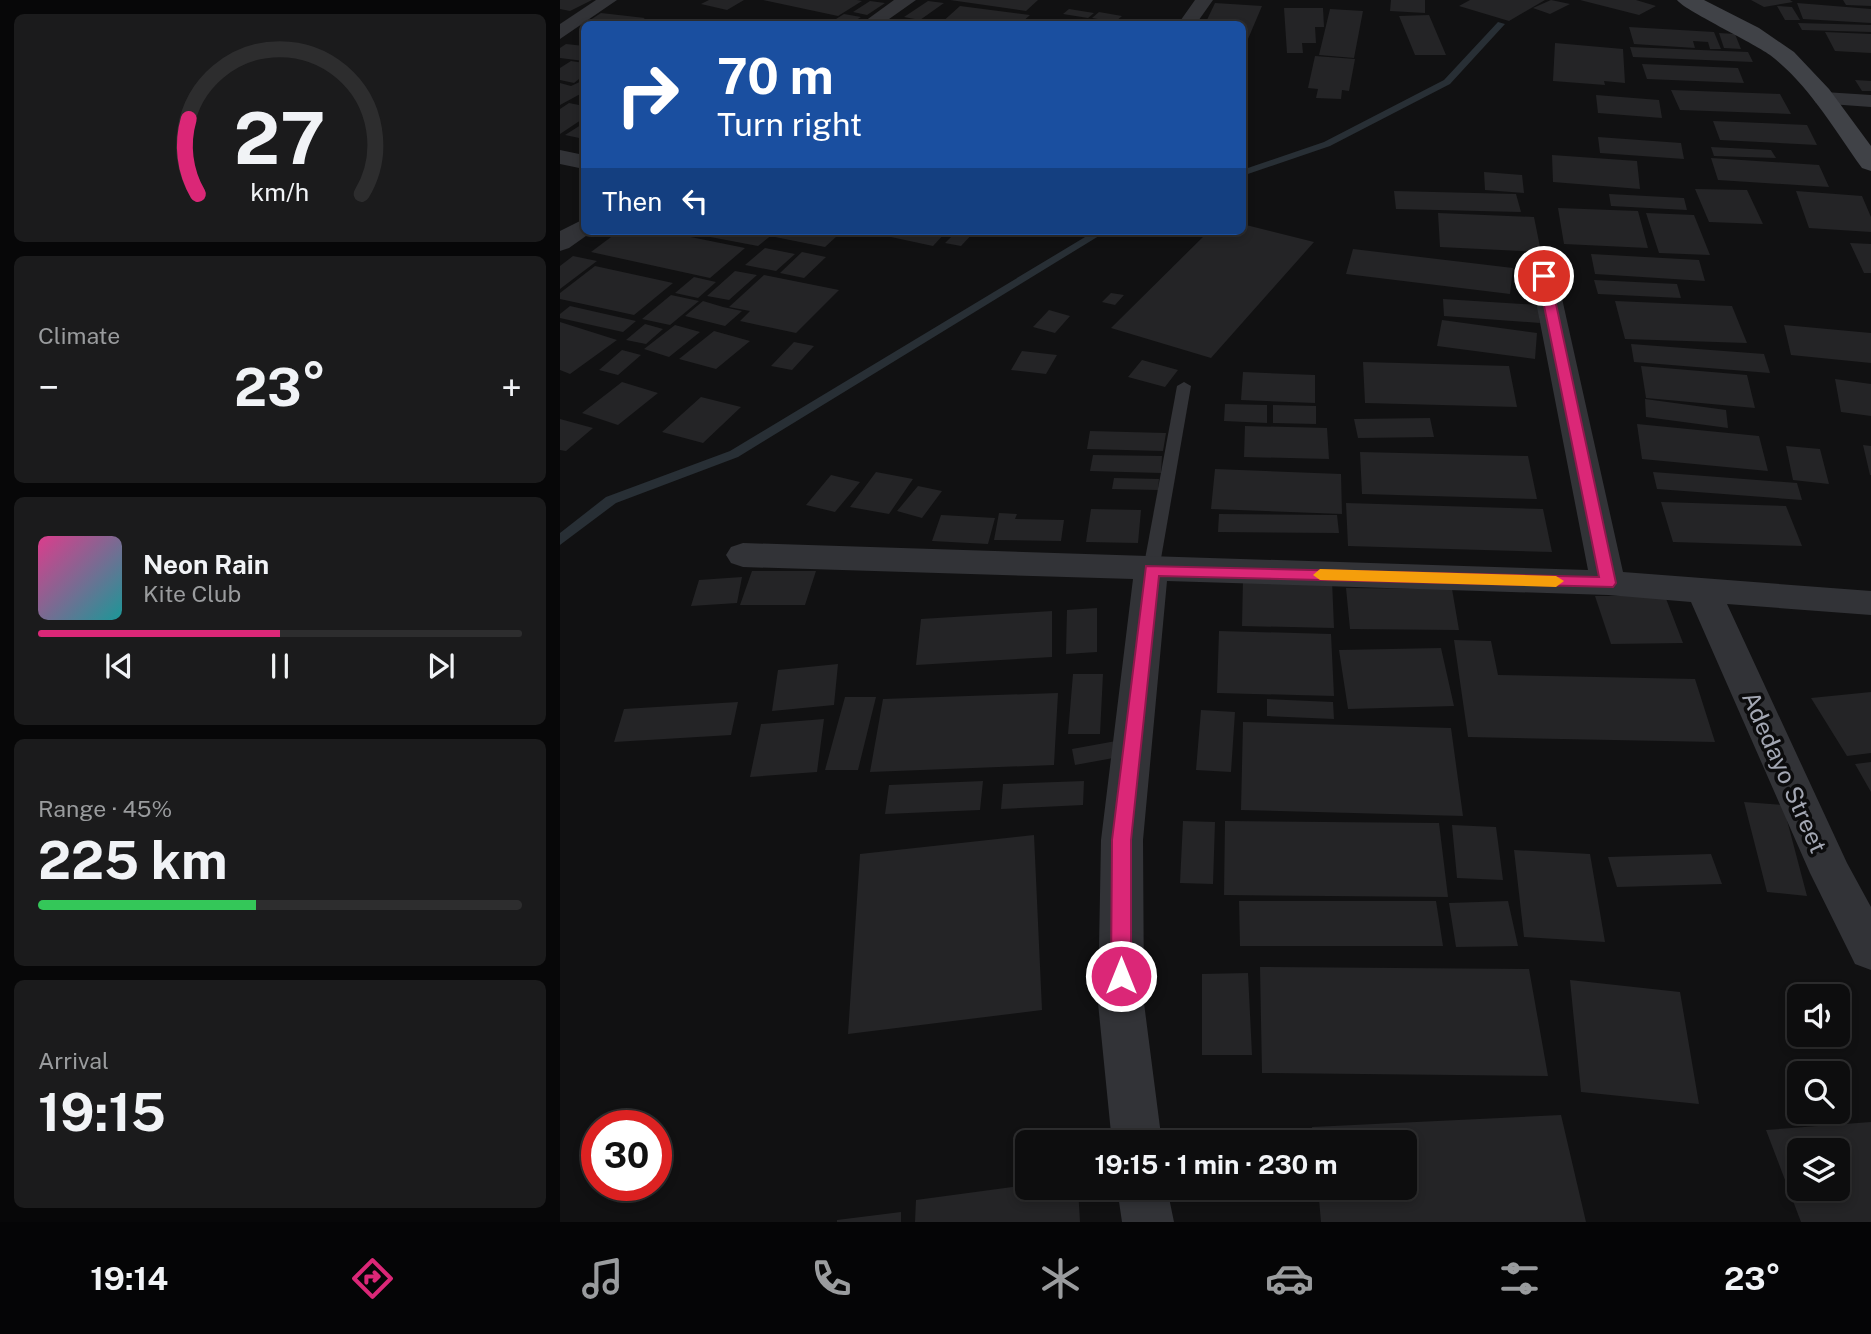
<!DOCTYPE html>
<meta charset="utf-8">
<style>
:root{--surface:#0d0d0e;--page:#1b1b1c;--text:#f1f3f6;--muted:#9a9c9e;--line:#2d2d2e;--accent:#db2777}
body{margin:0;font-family:"Public Sans",sans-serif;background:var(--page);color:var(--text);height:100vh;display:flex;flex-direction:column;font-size:26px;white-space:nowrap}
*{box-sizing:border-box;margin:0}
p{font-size:23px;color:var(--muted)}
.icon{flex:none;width:38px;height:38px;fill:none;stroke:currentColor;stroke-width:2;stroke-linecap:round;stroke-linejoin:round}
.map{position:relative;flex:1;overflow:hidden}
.sheet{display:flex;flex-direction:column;gap:14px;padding:14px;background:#070708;width:560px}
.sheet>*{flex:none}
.top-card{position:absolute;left:21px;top:21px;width:665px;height:214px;border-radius:10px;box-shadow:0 4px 10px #0003,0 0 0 2px var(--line);background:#1a4fa0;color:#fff;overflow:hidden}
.tools{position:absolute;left:1227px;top:984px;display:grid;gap:14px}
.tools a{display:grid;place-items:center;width:63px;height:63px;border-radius:10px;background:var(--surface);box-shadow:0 4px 10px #0003,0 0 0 2px var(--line);font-size:35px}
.speed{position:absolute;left:21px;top:1110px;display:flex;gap:14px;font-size:35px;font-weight:700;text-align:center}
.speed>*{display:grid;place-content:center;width:91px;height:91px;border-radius:50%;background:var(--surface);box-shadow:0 4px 10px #0003,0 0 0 2px var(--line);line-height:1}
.speed .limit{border:10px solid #d22;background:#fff;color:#111}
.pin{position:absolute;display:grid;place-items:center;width:60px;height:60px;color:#fff;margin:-30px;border:4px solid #fff;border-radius:50%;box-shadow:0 2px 7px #0007}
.me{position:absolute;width:77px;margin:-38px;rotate:0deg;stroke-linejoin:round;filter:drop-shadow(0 0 5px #0008)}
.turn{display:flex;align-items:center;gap:24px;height:147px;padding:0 21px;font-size:32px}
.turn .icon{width:91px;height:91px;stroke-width:2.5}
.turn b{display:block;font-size:49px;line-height:60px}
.then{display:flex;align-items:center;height:66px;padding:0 21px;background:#0003;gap:14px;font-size:26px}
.big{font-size:52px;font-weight:700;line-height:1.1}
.sheet .tile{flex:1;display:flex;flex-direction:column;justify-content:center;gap:10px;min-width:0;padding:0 24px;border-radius:10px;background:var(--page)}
.sheet .dial{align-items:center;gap:0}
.dial svg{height:182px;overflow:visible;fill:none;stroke:var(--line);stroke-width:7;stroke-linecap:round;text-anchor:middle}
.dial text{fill:var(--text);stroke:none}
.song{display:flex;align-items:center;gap:21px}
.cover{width:84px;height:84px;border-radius:10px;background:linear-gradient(135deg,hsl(330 70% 55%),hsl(180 70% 35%))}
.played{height:7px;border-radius:4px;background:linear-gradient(90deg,var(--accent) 50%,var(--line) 50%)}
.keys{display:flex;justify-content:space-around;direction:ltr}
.heat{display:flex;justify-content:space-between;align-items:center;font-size:38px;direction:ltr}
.charge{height:10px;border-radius:5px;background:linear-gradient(90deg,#34c759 45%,var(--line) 0)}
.trip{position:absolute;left:455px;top:1130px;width:402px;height:70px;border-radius:10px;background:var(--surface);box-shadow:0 4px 10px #0003,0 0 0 2px var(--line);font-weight:700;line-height:70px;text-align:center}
.tabs{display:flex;height:112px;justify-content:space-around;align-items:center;background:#050506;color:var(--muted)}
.tabs .icon{width:49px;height:49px}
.tabs .on{color:var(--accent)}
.tabs b{font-size:32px;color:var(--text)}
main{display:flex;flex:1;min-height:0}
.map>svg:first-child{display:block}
</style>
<main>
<section class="sheet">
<div class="tile dial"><svg viewBox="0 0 100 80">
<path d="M14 69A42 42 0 1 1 86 69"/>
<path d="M14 69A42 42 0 0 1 10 36" stroke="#db2777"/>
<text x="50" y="56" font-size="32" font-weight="700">27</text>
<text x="50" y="72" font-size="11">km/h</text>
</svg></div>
<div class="tile"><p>Climate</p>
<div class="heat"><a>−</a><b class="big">23°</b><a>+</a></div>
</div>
<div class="tile">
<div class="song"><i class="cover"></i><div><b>Neon Rain</b><p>Kite Club</p></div></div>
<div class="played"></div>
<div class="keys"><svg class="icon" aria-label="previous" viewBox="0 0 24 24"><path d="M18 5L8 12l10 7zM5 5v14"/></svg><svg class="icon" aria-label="pause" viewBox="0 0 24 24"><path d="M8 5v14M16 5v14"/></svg><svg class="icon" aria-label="next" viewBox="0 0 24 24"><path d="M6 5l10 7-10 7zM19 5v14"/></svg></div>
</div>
<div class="tile"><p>Range · 45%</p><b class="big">225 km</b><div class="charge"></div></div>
<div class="tile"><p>Arrival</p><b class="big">19:15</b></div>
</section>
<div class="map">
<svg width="1311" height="1222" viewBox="0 0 1311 1222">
<rect width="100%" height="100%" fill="#111112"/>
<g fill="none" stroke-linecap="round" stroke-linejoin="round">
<path fill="#282f35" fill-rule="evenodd" d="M938,22L945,24L890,84L770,146L682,176V170L764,142L884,80Z
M535,231H547L178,457L56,503L0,545V533L46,497L170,451Z"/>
</g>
<path fill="#242426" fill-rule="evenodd" d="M0,0H32L10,11L0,9Z
M149,0H184L167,10L141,4Z
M203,0H297L302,1L278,16Z
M390,0H478L466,11Z
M831,0H865V13L830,11Z
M910,0H985L949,21L899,6Z
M991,0L1010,4L990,14L973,8Z
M1020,0H1076L1096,6L1079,15Z
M1191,0H1230L1233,2L1204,7Z
M1283,0H1311V6L1286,5Z
M310,1L325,3L307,15L293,12Z
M368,1L384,3L360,20L344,17Z
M655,3L702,6L688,39L682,38V24H645Z
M1237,3L1311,9V23L1243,19Z
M400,6L470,15L460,24H380Z
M1217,6L1232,7L1240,20H1225Z
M724,8H763L764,27H755L756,43H742L743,53H727Z
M509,9L534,13L528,18L503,14Z
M770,9L803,11L794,58L759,55Z
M539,12L562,16L555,22L532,18Z
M41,13L85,18L76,24H24Z
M284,14L301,17L290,24H268Z
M869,15L886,55H855L839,16Z
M1238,23L1311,25V32L1242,30Z
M1069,27L1154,32L1161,49H1150L1148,42L1133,41L1135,48L1074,44Z
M1265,32L1311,34V53L1275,51Z
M1159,33L1175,34L1181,49L1164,48Z
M995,43L1063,49L1065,83L1044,81L1045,85L993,81Z
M6,44L24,46V61L0,58V48Z
M1070,47L1188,52L1193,62L1073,57Z
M755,56L795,59L789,91L782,90L781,99L756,98L758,89L748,88Z
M11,61L24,63V75L14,83L0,80V68Z
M1082,64L1178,68L1184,83L1087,79Z
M24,80V92L0,105V83L11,86Z
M1295,80L1311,81V91H1302Z
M1111,90L1220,94L1231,114L1120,110Z
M1036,95L1099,100L1102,118L1038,113Z
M9,103L24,106V118L0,134V109Z
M1153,121L1247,125L1257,145L1160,140Z
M24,123V139L5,135Z
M1038,137L1121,143L1124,159L1040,153Z
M1151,147L1211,150L1216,158L1154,156Z
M992,155L1077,161L1080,189L993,182Z
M1151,158L1259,165L1269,187L1158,180Z
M924,172L962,175L964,193L925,190Z
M1135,189L1187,190L1203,224L1149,222Z
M834,191L956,194L961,212L836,209Z
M1236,191L1302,196L1311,217V232L1249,228Z
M1049,194L1124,198L1127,210L1051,206Z
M998,208L1078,211L1088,248L1004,244Z
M878,213L974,217L981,252L880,247Z
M1086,213L1134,215L1150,255L1099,253Z
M682,224L754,242L651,358L551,328L649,231H682Z
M59,231H101L185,248L150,278L31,252Z
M151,231H198L213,234L198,246L145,236Z
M222,231H252L277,236L265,247L215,237Z
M303,231H387L373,246Z
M397,231H415L401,246L385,243Z
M1290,243L1311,244V273H1304Z
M205,248L235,254L216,271L185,265Z
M793,249L953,268L950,294L786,274Z
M242,252L266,257L244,278L220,273Z
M1031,254L1139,260L1145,281L1035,274Z
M13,256L37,261L0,289V266Z
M35,266L113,283L74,315L0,299V293Z
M175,271L197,275L169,300L147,296Z
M204,275L279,290L236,333L180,321L190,311L169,307Z
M134,277L156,282L138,298L115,293Z
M1034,280L1117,284L1121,298L1038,294Z
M551,293L564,295L555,305L542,302Z
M111,295L139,301L110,325L82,319Z
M883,299L978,305L980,323L884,316Z
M143,301L163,307L182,311L165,326L125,316Z
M1055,301L1172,306L1187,343L1065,339Z
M10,306L76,321L63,332L0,318V314Z
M489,310L510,316L495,333L473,327Z
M882,320L977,333L975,359L877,346Z
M0,322L57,340L10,374L0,370Z
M85,324L103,329L86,344L66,340Z
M115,325L140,332L109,357L84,349Z
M1224,325L1311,333V363L1231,355Z
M154,331L190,341L156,369L119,359Z
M234,342L254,346L232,370L211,366Z
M1071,344L1204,354L1210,373L1074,362Z
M62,350L81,355L58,375L39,370Z
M462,351L497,355L486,374L451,370Z
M582,360L618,370L605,387L568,377Z
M803,362L949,366L957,407L805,403Z
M1081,366L1187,375L1195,408L1086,398Z
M683,372L755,375V403L681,400Z
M1275,379L1311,384V416L1281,412Z
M62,382L98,393L58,425L22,413Z
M141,397L181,407L143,443L102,432Z
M1085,399L1166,410L1168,428L1086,417Z
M665,404L707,405V423L664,421Z
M713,405L756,406V424L713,423Z
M870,418L874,437L798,438L794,419Z
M0,419L33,428L6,451L0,450Z
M1077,424L1199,436L1208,471L1082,459Z
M685,426L767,428L769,459L684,457Z
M530,431L606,433L603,451L527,449Z
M1303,445L1311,446V475H1310Z
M1226,446L1260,449L1269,484L1233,480Z
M800,452L968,456L977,499L802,494Z
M533,455L602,456L601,473L530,471Z
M655,469L781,474L782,514L651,509Z
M316,472L353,479L329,514L290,507Z
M1093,472L1237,483L1242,500L1097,489Z
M271,475L300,482L275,512L246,505Z
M554,478L599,479L598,490L552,489Z
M358,486L382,491L362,518L337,511Z
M1101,502L1226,506L1242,546L1113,542Z
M786,503L983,509L992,552L788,546Z
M531,509L581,510L578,543L526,542Z
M439,513L457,514L455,519L504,520L501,541L434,540Z
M659,514L777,515L779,533L658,532Z
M381,515L435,518L428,544L372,541Z
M192,571H256L245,605H180Z
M182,577L177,603L131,606L139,580Z
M683,578L772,580L774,628L682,626Z
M786,588L892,589L899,630L790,629Z
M1035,596H1105L1123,643L1051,644Z
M537,608V652L506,654L507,610Z
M492,611V657L356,665L361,619Z
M659,631L771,634L774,696L657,693Z
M894,640L931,641L938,675L1135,679L1155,742L908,737Z
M881,648L894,706L788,709L779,650Z
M278,664L274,705L212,711L218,670Z
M513,674H543L540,734H508Z
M1311,692V753L1287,756L1251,698Z
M498,693L494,765L310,772L323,699Z
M285,697H316L298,770H265Z
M707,699L773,702L774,719L707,716Z
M178,702L171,735L54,742L64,709Z
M641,710L675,712L671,772L636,770Z
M264,719L257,772L190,777L201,724Z
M683,722L891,728L903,816L681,810Z
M556,741L559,757L515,765L512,749Z
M1311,762V792L1295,764Z
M423,781L420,810L325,814L329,785Z
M524,781L523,805L441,809L443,784Z
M1184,802L1223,805L1247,896L1207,892Z
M623,821L655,822L653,884L620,883Z
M665,821L879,823L888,897L664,895Z
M892,825L936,827L943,880L897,878Z
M474,835L482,1010L288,1034L300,854Z
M954,850L1030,854L1045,942L964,937Z
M1151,854L1162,884L1057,887L1048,857Z
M679,901H876L883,946H680Z
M948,901L958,946L896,947L889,903Z
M700,967L969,969L988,1076L702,1073Z
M688,973L692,1055H642V974Z
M1010,980L1120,992L1139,1104L1021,1092Z
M1001,1115L1026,1222H761L758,1188H845V1143H753L752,1127Z
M1311,1122V1222H1241L1206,1130ZM1239,1150H1278V1188H1239Z
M467,1185V1188H518L520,1222H355L356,1200Z
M341,1212V1222H277V1220Z"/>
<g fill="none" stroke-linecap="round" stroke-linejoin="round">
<path fill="#323337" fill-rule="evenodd" d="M624,382L631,386L599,570L591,576L583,570L617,386Z"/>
<path fill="#323337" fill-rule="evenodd" d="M36,0H57L0,39V24Z
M334,0H356L322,24H301Z
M635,0H653L636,24H618Z
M1264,92L1311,95V107L1256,103L1253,98Z
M0,150L24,155V169L0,164Z
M24,219V231H33L9,248L0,251V231Z
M984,268L993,270L997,276L1063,572L1311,591V615L1167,604L1287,863L1311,907V970L1295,964L1250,873L1131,602L1048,595L607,581L583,840L584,1003L602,1143H552L538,1003L541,840L573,579L183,567L171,563L166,555L171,547L183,543L1028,570L971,276L975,270Z
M557,1188H607L614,1222H562Z"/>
<path fill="#404247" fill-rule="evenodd" d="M1117,0H1144L1199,28L1234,52L1269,89L1311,146V171L1302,168C1274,129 1249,85 1210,55C1192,42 1124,10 1117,0Z"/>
</g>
<path fill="#db2777" stroke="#8e194d" stroke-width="2" d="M984,272L990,276L1056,583L1053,587L599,576L571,840V976L568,983L561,986L553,983L551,976L552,840L586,566L1039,577L978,276Z"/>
<path fill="#f59e0b" d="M760,569L996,576L1004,581L996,587L760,580L753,575Z"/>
<g text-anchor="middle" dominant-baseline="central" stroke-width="7" stroke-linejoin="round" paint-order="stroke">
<g font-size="24" fill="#a3a7b3" stroke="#0c0c0d">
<text transform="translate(1225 772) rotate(66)">Adedayo Street</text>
</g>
</g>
</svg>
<div class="tools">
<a><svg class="icon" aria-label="sound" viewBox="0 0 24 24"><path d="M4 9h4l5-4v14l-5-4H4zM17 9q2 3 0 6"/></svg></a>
<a><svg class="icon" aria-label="search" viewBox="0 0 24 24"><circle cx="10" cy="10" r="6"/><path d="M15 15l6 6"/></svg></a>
<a><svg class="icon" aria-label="layers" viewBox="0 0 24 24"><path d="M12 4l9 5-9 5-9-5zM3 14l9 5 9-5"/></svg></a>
</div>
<div class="speed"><div class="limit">30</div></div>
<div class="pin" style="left:984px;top:276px;background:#d93025"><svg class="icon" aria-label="arrive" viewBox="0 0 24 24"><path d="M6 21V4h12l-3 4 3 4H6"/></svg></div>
<svg class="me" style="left:561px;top:976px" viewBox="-20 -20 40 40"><circle r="17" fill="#db2777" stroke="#fff" stroke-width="3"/><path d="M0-11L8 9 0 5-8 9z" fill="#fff"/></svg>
<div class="trip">19:15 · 1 min · 230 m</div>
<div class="top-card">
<div class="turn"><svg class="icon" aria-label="right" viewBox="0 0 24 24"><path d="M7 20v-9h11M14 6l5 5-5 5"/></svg><div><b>70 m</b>Turn right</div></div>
<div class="then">Then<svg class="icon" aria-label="left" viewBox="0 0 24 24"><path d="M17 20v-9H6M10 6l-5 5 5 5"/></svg></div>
</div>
</div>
</main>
<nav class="tabs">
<b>19:14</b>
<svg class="icon on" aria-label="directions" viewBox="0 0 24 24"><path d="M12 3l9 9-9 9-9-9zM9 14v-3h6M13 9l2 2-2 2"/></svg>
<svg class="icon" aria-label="music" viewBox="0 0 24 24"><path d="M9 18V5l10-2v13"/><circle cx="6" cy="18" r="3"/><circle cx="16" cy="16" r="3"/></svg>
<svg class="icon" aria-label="phone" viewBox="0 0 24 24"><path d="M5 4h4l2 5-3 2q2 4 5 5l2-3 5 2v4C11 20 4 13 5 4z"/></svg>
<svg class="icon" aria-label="climate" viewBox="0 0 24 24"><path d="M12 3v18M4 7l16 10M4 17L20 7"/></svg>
<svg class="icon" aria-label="car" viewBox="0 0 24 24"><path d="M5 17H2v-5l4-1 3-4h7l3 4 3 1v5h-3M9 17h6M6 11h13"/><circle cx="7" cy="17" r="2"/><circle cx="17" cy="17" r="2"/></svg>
<svg class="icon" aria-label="filters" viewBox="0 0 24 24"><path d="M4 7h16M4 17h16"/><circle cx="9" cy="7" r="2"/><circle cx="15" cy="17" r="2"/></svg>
<b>23°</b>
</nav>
